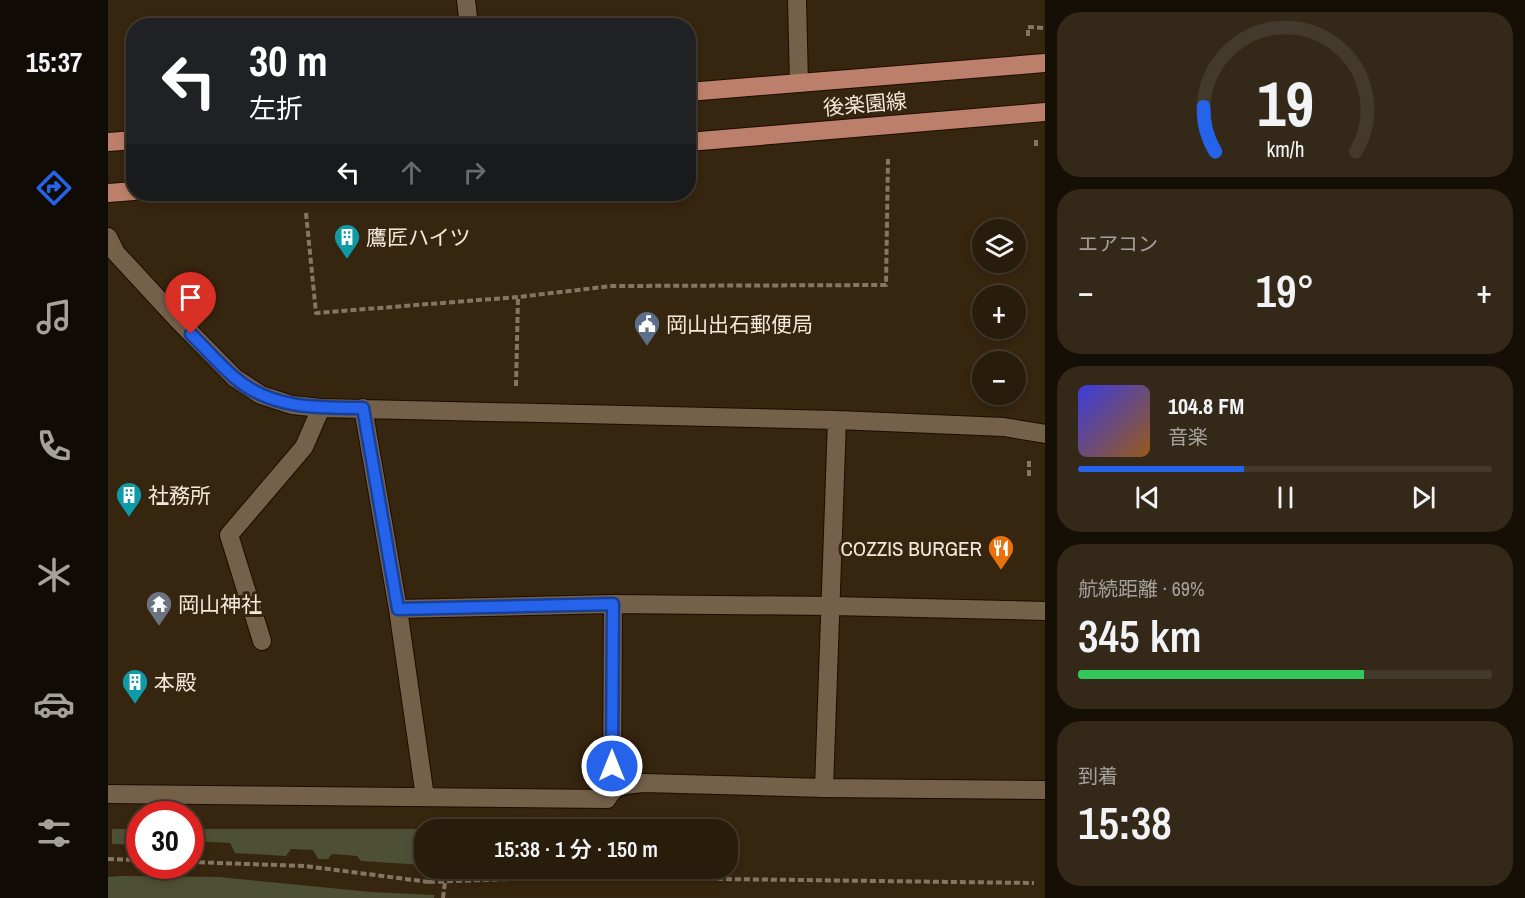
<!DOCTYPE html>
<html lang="ja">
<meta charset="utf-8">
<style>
:root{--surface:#281c0b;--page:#342919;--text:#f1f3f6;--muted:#a5a19d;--line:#443a2c;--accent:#2563eb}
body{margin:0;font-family:"Archivo Narrow","Noto Sans JP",sans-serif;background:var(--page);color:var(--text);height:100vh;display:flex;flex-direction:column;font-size:22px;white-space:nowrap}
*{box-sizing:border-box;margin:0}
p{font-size:20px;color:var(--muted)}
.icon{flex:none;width:33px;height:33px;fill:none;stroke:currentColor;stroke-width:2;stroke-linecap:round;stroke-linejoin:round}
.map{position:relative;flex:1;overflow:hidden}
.drawer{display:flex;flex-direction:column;gap:12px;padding:12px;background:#160f06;width:480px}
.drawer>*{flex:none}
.top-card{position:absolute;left:18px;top:18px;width:570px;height:183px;border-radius:24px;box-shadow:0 3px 9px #0003,0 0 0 2px var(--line);background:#202124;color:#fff;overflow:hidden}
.tools{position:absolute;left:864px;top:219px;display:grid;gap:12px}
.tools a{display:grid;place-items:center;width:54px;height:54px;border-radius:50%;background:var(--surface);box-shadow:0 3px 9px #0003,0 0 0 2px var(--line);font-size:30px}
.speed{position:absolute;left:18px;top:801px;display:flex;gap:12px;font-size:30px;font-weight:700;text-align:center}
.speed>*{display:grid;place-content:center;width:78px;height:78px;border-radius:50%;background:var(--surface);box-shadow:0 3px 9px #0003,0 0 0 2px var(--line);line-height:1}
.speed .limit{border:9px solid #d22;background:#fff;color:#111}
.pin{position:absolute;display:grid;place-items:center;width:51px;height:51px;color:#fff;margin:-62px -26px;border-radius:50% 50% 50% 0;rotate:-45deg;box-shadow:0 0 6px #0007}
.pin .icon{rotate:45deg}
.me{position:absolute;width:66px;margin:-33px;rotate:0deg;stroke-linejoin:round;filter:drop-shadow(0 0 4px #0008)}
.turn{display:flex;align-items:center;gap:21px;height:126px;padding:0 24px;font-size:27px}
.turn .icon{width:78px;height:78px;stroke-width:2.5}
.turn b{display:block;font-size:42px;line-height:51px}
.lanes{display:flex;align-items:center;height:57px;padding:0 24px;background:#0003;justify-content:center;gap:30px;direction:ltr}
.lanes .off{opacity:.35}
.big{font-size:45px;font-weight:600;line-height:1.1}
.drawer .widget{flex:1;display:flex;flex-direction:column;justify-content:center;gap:9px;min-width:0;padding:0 21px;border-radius:24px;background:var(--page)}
.drawer .dial{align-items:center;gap:0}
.dial svg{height:156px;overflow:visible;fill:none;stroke:var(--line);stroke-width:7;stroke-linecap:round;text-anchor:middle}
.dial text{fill:var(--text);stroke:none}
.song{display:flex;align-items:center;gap:18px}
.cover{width:72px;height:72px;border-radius:9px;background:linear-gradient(135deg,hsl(240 70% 55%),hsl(30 70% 35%))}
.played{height:6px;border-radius:3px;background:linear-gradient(90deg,var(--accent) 40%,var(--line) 40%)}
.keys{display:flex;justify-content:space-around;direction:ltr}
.heat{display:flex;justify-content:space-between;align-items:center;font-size:33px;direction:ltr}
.charge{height:9px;border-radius:4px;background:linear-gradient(90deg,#34c759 69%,var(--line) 0)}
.trip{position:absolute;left:306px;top:819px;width:324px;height:60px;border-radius:24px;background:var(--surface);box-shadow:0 3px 9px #0003,0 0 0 2px var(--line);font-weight:600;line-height:60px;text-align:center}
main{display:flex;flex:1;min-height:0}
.tabs{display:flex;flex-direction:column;width:108px;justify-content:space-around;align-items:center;background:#100b04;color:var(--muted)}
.tabs .icon{width:42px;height:42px}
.tabs .selected{color:var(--accent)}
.tabs b{font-size:27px;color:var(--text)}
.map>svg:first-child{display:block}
</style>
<main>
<nav class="tabs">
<b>15:37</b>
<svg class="icon selected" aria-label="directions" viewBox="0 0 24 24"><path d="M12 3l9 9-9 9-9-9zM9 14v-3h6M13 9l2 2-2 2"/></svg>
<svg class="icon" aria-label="music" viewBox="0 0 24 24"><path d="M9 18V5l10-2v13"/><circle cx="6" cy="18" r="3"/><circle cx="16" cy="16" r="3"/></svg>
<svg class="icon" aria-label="phone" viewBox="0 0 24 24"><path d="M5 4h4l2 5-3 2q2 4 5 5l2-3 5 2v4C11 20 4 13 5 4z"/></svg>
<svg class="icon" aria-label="climate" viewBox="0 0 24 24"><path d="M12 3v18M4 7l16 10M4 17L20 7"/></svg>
<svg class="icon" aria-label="car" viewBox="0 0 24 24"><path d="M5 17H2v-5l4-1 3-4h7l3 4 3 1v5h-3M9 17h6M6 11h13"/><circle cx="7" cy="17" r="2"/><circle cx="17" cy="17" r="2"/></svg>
<svg class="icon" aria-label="filters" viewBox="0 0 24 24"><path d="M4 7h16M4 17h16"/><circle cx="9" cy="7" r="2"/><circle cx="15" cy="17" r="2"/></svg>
</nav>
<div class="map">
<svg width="937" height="898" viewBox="0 0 937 898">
<rect width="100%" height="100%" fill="#36250f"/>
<path fill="#4d5034" d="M4,829H31V845L4,844Z
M82,829H323L316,830V865L253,861L249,856L224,854L220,859H210L205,850L183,849L178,856L127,853L122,843L83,841Z
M13,876L111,877L263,892L326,895V898H0V877Z"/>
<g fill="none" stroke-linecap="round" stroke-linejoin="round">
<g stroke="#1d0d00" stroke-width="20">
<path id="minor" d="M358,0L361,26
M689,0L691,83
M0,237L8,253L69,319L127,378L153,395L184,405L213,408L729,420L896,427L937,434
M255,408L290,609L317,797
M290,609L505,604L724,606L937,611
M154,641L121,535L196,447L213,408
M716,788L729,420
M504,789L505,604
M0,794L499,799C508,783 518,785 536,783L716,788L937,790"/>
</g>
<g stroke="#1d0d00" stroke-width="20">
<path id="major" d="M580,92L937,63
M0,142L26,140
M580,142L937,112
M0,193L26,191"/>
</g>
<path stroke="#857664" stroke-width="4" stroke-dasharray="6 3" stroke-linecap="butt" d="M920,36V27L937,28
M928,140V148
M198,213L208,313L410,297L504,286L778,285L780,159
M408,386L410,297
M921,476V459
M0,859L32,860
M82,862L197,866L321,882V868
M321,882L458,877L926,883
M335,898L337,882"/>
<use href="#minor" stroke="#75614a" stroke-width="18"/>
<use href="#major" stroke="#bc7f6b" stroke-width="18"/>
</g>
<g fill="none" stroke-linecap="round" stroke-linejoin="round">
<g stroke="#184099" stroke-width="15">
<path id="route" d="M83,334C97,348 111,364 126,377C162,409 209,408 255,408L290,609L505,604L504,766"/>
</g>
<use href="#route" stroke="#2563eb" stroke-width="10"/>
</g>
<defs>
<g id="building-pin" transform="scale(1.35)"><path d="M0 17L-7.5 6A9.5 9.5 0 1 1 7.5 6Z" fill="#0f9aa8" stroke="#36250f"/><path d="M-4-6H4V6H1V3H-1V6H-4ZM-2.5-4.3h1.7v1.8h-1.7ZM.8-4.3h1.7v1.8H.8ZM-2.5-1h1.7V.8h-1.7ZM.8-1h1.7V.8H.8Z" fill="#fff"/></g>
<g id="civic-pin" transform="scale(1.35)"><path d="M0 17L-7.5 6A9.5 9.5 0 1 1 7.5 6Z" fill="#5c6f8a" stroke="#36250f"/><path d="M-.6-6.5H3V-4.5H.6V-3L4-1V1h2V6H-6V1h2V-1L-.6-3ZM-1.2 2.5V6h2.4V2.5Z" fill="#fff"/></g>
<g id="restaurant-pin" transform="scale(1.35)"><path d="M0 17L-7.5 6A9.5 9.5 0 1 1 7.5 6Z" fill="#e8710a" stroke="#36250f"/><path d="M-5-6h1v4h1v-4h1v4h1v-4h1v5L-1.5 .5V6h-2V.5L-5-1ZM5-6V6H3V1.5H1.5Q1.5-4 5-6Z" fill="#fff"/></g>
<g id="temple-pin" transform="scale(1.35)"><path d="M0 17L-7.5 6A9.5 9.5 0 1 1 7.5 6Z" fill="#6b7280" stroke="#36250f"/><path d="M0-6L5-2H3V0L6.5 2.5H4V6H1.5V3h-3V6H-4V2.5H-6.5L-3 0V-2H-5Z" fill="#fff"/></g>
</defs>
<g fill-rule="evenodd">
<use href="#building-pin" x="239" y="237"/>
<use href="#civic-pin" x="539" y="324"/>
<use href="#building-pin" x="21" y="495"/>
<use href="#restaurant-pin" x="893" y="548"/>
<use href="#temple-pin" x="51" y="604"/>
<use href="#building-pin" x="27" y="682"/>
</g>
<g text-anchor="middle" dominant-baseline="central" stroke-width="6" stroke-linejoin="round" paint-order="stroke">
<g font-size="21" fill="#f4e8db" stroke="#36250f">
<text transform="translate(757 104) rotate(-5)">後楽園線</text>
</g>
<g font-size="21" fill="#f4e8db" stroke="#36250f" text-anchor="start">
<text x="258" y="237">鷹匠ハイツ</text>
<text x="558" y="324">岡山出石郵便局</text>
<text x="40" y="495">社務所</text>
<text x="874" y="548" text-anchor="end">COZZIS BURGER</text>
<text x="70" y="604">岡山神社</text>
<text x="46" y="682">本殿</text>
</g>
</g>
</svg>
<div class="tools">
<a><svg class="icon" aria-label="layers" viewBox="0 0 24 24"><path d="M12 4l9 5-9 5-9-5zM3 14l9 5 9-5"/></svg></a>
<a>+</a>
<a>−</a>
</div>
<div class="speed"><div class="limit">30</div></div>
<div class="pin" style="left:83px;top:334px;background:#d93025"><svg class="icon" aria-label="arrive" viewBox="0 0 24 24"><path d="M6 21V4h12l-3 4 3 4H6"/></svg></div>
<svg class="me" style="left:504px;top:766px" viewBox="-20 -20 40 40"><circle r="17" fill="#2563eb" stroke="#fff" stroke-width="3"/><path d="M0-11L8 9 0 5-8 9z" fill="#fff"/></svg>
<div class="trip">15:38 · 1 分 · 150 m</div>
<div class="top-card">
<div class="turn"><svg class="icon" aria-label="left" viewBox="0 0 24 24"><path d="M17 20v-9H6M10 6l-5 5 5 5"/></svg><div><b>30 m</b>左折</div></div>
<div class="lanes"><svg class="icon" aria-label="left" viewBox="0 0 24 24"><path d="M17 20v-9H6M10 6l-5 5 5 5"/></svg><svg class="icon off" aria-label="ahead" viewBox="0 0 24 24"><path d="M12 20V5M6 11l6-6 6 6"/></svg><svg class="icon off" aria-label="right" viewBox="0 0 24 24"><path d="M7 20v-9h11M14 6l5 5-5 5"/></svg></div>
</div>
</div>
<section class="drawer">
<div class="widget dial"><svg viewBox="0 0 100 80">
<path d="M14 69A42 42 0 1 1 86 69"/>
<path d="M14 69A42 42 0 0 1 8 46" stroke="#2563eb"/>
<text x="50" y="56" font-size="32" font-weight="700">19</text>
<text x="50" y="72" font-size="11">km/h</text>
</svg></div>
<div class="widget"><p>エアコン</p>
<div class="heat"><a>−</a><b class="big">19°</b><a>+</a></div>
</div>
<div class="widget">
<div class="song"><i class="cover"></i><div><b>104.8 FM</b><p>音楽</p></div></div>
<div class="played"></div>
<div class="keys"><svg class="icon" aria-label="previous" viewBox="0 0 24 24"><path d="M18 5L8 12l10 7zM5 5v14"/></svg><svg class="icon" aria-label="pause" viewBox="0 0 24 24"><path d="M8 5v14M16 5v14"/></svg><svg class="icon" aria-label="next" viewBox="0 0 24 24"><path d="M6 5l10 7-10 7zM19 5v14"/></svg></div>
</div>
<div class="widget"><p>航続距離 · 69%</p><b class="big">345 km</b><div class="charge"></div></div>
<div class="widget"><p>到着</p><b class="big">15:38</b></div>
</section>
</main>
